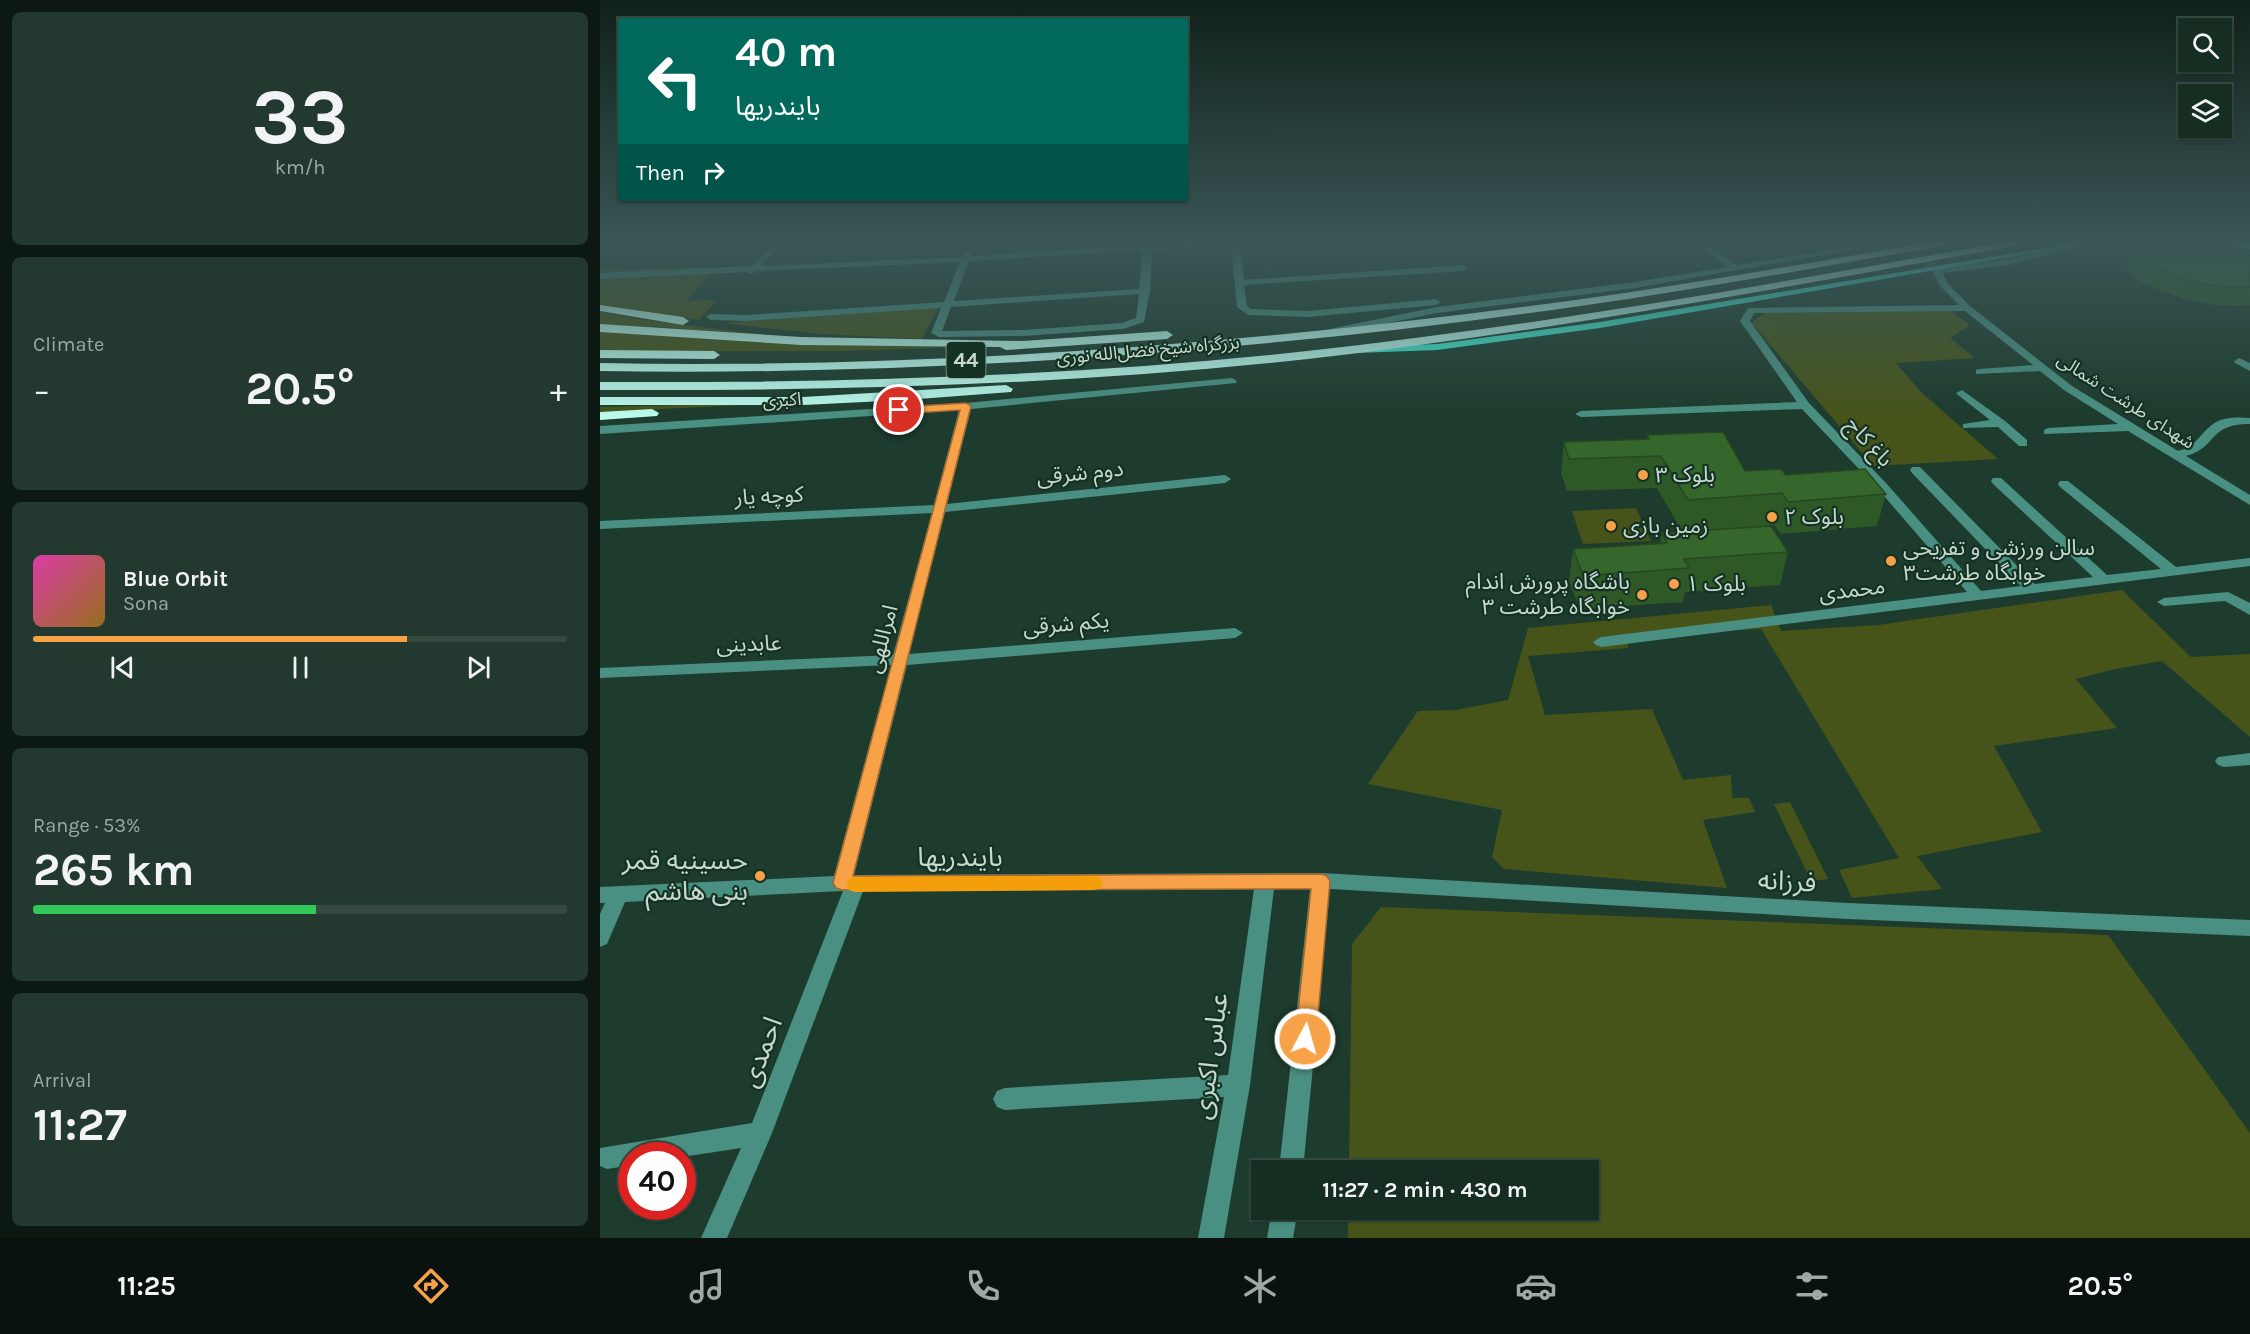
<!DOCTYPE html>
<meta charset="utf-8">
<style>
:root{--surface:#162d22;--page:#23392f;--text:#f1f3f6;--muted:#9ea8a5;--line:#354940;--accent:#f7a148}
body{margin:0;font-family:Karla,"Noto Sans Arabic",sans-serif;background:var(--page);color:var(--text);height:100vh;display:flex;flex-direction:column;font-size:22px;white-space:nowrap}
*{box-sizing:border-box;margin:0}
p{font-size:20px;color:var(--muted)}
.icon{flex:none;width:33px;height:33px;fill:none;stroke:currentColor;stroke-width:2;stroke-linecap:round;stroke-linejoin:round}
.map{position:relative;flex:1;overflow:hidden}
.sheet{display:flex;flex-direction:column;gap:12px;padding:12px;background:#0c1913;width:600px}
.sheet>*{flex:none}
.guide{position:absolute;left:18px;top:18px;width:570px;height:183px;border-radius:0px;box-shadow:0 2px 4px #0004,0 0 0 2px var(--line);background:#00695c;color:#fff;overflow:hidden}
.fabs{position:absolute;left:1578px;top:18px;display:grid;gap:12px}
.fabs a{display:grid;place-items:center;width:54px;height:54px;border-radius:0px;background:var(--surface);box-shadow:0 2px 4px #0004,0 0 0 2px var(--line);font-size:30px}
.speed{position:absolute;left:18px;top:1142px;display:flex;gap:12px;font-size:30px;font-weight:700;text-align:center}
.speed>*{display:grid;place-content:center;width:78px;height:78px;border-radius:50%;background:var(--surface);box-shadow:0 2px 4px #0004,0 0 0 2px var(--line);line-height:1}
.speed .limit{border:9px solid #d22;background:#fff;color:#111}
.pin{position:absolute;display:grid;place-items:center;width:51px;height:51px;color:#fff;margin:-26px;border:3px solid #fff;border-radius:50%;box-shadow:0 2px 6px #0007}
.me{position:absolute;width:66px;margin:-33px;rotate:6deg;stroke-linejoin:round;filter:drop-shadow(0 0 4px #0008)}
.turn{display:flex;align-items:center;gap:21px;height:126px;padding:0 18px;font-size:27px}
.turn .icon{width:78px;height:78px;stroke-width:2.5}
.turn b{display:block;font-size:42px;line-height:51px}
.then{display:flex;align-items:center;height:57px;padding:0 18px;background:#0003;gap:12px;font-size:22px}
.big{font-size:45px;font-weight:700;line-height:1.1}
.sheet .widget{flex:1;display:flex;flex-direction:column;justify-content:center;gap:9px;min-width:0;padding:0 21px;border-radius:9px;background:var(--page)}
.sheet .dial{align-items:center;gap:0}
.dial b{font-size:78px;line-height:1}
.song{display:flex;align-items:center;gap:18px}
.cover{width:72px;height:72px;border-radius:9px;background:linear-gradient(135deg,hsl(320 70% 55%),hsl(40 70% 35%))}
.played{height:6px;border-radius:3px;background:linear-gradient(90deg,var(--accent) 70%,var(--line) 70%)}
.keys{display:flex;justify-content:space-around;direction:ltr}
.heat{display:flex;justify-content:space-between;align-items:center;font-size:33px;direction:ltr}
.charge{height:9px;border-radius:4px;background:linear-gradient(90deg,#34c759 53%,var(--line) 0)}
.trip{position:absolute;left:651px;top:1160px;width:348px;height:60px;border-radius:0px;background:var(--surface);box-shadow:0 2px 4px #0004,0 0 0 2px var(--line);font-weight:700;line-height:60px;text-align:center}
.tab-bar{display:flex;height:96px;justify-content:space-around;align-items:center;background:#09120e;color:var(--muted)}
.tab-bar .icon{width:42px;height:42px}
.tab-bar .selected{color:var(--accent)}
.tab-bar b{font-size:27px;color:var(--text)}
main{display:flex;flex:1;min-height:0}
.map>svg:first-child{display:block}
</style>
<main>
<section class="sheet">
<div class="widget dial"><b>33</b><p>km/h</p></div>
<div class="widget"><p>Climate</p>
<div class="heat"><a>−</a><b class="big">20.5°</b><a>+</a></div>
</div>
<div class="widget">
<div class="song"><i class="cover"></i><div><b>Blue Orbit</b><p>Sona</p></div></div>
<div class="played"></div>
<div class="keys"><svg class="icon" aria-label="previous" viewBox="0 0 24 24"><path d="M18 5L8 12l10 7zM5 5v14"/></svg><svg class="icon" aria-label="pause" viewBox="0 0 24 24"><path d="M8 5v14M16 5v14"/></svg><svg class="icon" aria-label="next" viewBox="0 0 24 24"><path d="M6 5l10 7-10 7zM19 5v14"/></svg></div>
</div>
<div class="widget"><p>Range · 53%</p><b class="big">265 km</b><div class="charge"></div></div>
<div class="widget"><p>Arrival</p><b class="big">11:27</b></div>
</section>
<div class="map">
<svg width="1650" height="1238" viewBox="0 0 1650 1238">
<rect width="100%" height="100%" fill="#1d3c2d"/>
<path fill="#46541a" d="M117,266L86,301L117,300L99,320L0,305V270Z
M338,308L322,339L222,334L122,323Z
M1351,311L1370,325L1350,338L1375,358L1296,363L1322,393L1398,459L1273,466L1152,323L1164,313Z
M0,312L44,320L199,339L60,327L0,325Z
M0,331L224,345L385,346L246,351L0,352Z
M206,402L0,412V407Z
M1036,508L1051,541L983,544L972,511Z
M1522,590L1591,657L1650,654V737L1562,661L1515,669L1476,679L1517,728L1394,746L1442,832L1317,856L1342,889L1252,898L1239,870L1299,858L1161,629L1025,634L1028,648L928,656L945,715L1052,709L1083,780L1131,775L1132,798H1149L1155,812L1103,820L1127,888L904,869L892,857L902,810L768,784L818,711L856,710L908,700L928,628L1171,605L1181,631L1278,625Z
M1190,802L1228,879L1211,881L1174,804Z
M781,907L1508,935L1650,1133V1238H748V1209H988V1170H749L752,944Z"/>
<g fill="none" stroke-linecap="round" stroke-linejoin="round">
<path stroke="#365345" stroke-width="10" stroke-dasharray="10 5" stroke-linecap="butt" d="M1302,243L1338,271"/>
<path fill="#4a9082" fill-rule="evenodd" d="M174,243H182L161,266L362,257L368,250L372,253L371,256L548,244L622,243L618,246L552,250L550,291L544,322L523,329L423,336L339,337L331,333L341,308L146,321L111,320L106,317L111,314L146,315L344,302L360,262L156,271L151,274L147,272L0,279V273L151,266ZM543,250L539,289L354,301L369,261ZM539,294L536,318L522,323L423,330L342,331L351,307Z
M631,243H639L644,280L863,265L867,268L863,271L644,285L647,306L651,309L708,311L836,299L841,302L836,305L708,317L648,315L637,307Z
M1096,243H1105L1137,265L1275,243H1292L1035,288L837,313L734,334L729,331L734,328L837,307L1035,282L1127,267Z
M1485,243H1499L1407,265L1343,273L1347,283L1370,306L1472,386L1578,451C1597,447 1601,431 1616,422C1626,417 1639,417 1650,418V424C1607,424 1619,447 1586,456L1650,495V505L1528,431L1444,434V430L1448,428L1518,424L1464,390L1440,371L1376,374V370L1380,369L1433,365L1365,311L1154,313L1150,321L1209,403L1286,483L1381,591L1421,586L1312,473L1310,470L1312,467H1320L1435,584L1493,577L1393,484L1391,481L1393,478H1401L1507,575L1561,569L1460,487L1458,484L1460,481H1468L1576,567L1650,558V566L1001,647L996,645L993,642L1001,637L1367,592L1278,489L1202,409L981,417L975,414L981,411L1197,402L1140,321L1148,308L1359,305L1340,286L1333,272L1335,269L1407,259Z
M1639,358L1650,363V371L1635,363L1634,361Z
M632,378L637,381L636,383L371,409L347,504L625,475L631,479L625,483L345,512L309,654L635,628L643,633L635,638L307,665L254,875L721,873L1248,903L1650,920V936L1248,919L730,889L703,1170H679L710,889H674L650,1085L624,1238H598L624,1097L405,1110L397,1107L393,1099L397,1091L405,1088L628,1075L654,889L263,891L172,1133L127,1238H101L141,1148L82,1157V1155H32V1165L7,1169L0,1166V1148L152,1123L243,891L25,902L7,944L0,947V914L5,903H0V887L234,876L291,665L0,678V668L293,655L332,513L0,529V521L334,505L359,410L0,434V426L366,403Z
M1362,390L1405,421L1427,440V446H1419L1398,427L1363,428V424L1390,420L1358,395L1356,393Z
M1628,592L1650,603V615L1625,601L1564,606L1557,602L1564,598Z
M1650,753V765L1624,767L1618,765L1615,761L1618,757Z
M672,1209H698L693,1238H667Z"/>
<path fill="#42ead0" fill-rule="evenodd" d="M1475,243H1492L1000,328L837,350L755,353L750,350L755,347L837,344L1000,322Z
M1628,243H1650V249L1629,245Z"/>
<path fill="#bbfaec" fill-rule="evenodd" d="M1325,243H1346L1341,246C1219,267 1096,290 973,307C653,352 324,376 0,371V363C323,369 656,344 975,300C1092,284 1209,263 1325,243Z
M1400,243H1420L1415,246C1180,288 945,332 708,359C473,385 236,391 0,390V382C236,383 472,377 707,351C939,326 1170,284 1400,243Z
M0,305L83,317L89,321L83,325L0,311Z
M0,324L201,337L423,341L567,331L573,335L567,339L406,350L400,347L201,345L0,332Z
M0,350L114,351L120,355L114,359L0,358Z
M406,385L413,389L411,392L305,400L203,405H0V397H203Z
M52,409L59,413L57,416L0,420V412Z"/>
</g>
<path fill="#2e5927" d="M1639,250L1650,251V305L1637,306L1616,305L1581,298L1538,281L1526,269L1533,252Z
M1047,435L1145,471L1186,475L1286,494L1277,526L1181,534L1174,525L1153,527L1188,552L1180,585L1085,592L1083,602L980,609L969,582L973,549L1060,543L1062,533L1082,531L1057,488L967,491L961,473L964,442L1047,439Z"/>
<path fill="#35672d" stroke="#254820" stroke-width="1.5" d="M1556,243H1600L1639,250L1644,249L1650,251V287H1624L1589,281L1545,263L1533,252L1548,244Z
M1123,432L1145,471L1181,469L1186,475L1265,469L1286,494L1188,502L1182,493L1088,500L1061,456L969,459L964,442L1049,439L1047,435Z
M1171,526L1188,552L1084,559L1089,568L983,576L973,549L1067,543L1062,533Z"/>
<linearGradient id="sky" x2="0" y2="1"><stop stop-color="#102119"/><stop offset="0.58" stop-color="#3a5657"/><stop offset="1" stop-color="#3a5657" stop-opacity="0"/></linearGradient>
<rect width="1650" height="416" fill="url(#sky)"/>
<path fill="#f7a148" stroke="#a1692f" stroke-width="1.5" d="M366,403L371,406L253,876L721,874L727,876L730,881L716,1039L713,1045L705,1048L698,1045L695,1039L711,889L242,890L236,888L233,883L360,410L299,414L293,410L299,407Z"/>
<path fill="#f59e0b" d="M494,876L501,878L503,883L501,888L494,890L255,892L249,890L246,885L249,879L255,877Z"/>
<g fill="#f7a148" stroke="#133223" stroke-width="2">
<circle cx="1043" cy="475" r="6"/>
<circle cx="1172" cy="517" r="6"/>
<circle cx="1011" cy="526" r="6"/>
<circle cx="1291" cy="561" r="6"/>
<circle cx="1074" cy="584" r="6"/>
<circle cx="1042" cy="595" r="6"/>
<circle cx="160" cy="876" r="6"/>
</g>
<g text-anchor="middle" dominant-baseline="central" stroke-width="4.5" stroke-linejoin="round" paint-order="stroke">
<g font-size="18" fill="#c7d8ce" stroke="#133223">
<text transform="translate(548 350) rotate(-5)">بزرگراه شیخ فضل‌الله نوری</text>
<text transform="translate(182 400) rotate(-4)">اکبری</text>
<text transform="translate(1526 401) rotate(33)">شهدای طرشت شمالی</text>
</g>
<rect fill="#133223" stroke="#91a69b" stroke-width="1.5" x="346.5" y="342" width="39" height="36" rx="4.5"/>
<g font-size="21" font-weight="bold" fill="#c7d8ce">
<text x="366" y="360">44</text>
</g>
<g font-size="22" fill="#c7d8ce" stroke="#133223">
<text transform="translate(1269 442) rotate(47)">باغ کاج</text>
<text transform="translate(480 473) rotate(-6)">دوم شرقی</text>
<text transform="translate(169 496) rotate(-3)">کوچه یار</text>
<text transform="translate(1252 590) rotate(-7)">محمدی</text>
<text transform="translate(466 624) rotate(-5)">یکم شرقی</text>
<text transform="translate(282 639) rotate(-75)">امراللهی</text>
<text transform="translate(149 644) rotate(-2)">عابدینی</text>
</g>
<g font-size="22" fill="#c7d8ce" stroke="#133223" text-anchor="start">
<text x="1055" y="475">بلوک ۳</text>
<text x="1184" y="517">بلوک ۲</text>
<text x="1023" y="526">زمین بازی</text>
<text x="1303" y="548">سالن ورزشی و تفریحی<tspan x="1303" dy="25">خوابگاه طرشت۳</tspan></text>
<text x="1030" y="582" text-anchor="end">باشگاه پرورش اندام<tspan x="1030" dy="25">خوابگاه طرشت ۳</tspan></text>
<text x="1086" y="584">بلوک ۱</text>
</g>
<g font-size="27" fill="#c7d8ce" stroke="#133223">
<text x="360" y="857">بایندریها</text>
<text transform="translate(1187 881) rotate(3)">فرزانه</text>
<text transform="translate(161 1052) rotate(-69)">احمدی</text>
<text transform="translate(610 1056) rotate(-82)">عباس اکبری</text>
</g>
<g font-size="27" fill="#c7d8ce" stroke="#133223" text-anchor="end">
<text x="148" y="860">حسینیه قمر<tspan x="148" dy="31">بنی هاشم</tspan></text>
</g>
</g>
</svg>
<div class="fabs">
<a><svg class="icon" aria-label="search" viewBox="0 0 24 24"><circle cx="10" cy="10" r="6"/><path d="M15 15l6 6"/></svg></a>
<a><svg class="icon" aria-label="layers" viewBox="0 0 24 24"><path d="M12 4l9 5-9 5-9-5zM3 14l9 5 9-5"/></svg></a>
</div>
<div class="speed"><div class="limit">40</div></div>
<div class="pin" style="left:299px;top:410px;background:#d93025"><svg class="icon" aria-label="arrive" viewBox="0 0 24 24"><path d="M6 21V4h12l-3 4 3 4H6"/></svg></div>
<svg class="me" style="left:705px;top:1039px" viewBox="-20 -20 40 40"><circle r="17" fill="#f7a148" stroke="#fff" stroke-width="3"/><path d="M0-11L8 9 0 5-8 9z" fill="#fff"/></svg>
<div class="trip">11:27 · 2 min · 430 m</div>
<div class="guide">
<div class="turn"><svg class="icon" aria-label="left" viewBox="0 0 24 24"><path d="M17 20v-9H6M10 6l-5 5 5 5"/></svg><div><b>40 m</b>بایندریها</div></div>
<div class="then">Then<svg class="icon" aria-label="right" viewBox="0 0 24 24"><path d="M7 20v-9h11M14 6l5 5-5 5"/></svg></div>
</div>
</div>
</main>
<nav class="tab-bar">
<b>11:25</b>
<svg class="icon selected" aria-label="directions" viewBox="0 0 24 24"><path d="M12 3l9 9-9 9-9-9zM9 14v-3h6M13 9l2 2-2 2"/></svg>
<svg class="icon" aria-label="music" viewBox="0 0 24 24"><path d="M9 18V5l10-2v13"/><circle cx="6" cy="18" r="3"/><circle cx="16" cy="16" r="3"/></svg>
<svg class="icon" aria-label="phone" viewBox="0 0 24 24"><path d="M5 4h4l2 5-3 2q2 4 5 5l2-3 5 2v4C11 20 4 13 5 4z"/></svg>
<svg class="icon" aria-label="climate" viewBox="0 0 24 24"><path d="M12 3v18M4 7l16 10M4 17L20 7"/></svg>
<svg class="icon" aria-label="car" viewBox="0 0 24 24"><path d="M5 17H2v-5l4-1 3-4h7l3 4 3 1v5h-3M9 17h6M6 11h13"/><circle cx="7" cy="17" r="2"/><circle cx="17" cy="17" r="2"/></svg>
<svg class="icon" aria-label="filters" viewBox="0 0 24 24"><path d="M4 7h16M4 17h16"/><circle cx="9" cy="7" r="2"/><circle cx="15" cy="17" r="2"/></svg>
<b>20.5°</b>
</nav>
